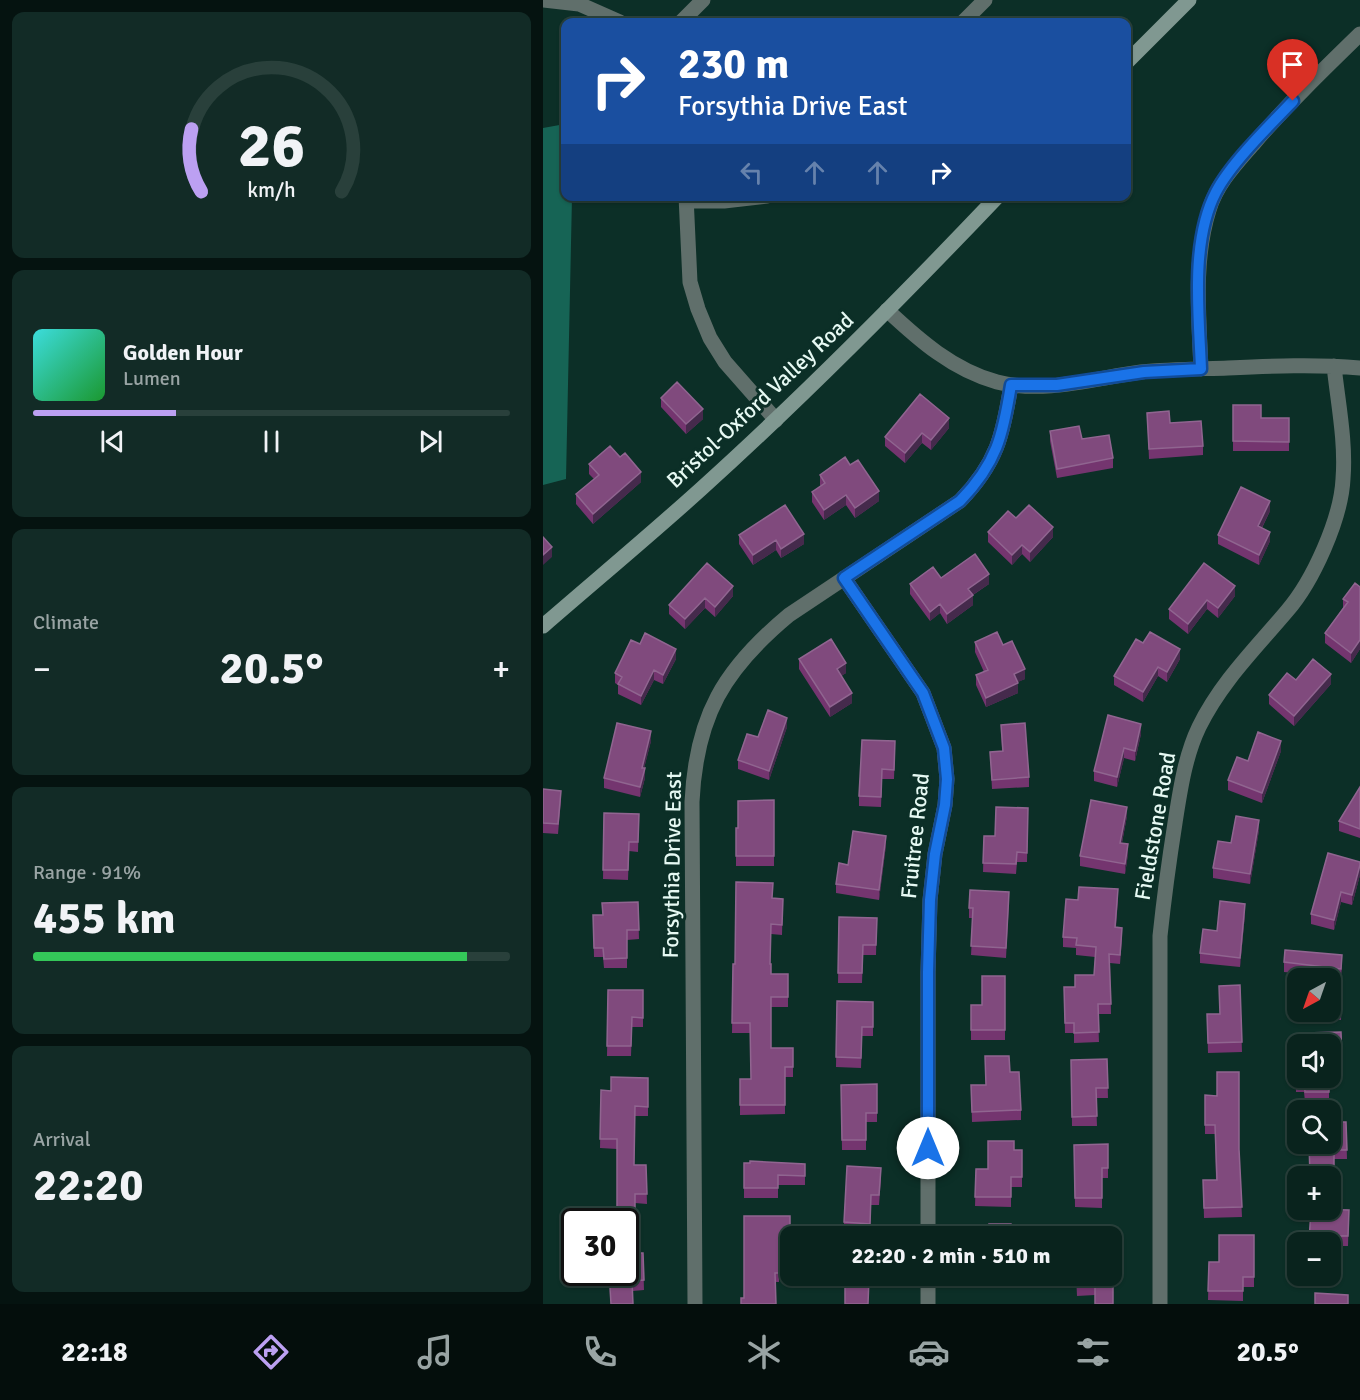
<!DOCTYPE html>
<meta charset="utf-8">
<style>
:root{--surface:#09231d;--page:#122b26;--text:#f1f3f6;--muted:#99a4a4;--line:#29403b;--accent:#bca0f2}
body{margin:0;font-family:Signika,sans-serif;background:var(--page);color:var(--text);height:100vh;display:flex;flex-direction:column;font-size:22px;white-space:nowrap}
*{box-sizing:border-box;margin:0}
p{font-size:20px;color:var(--muted)}
.icon{flex:none;width:33px;height:33px;fill:none;stroke:currentColor;stroke-width:2;stroke-linecap:round;stroke-linejoin:round}
.map{position:relative;flex:1;overflow:hidden}
.panel{display:flex;flex-direction:column;gap:12px;padding:12px;background:#051310;width:543px}
.panel>*{flex:none}
.banner{position:absolute;left:18px;top:18px;width:570px;height:183px;border-radius:12px;box-shadow:0 2px 4px #0004,0 0 0 2px var(--line);background:#1a4fa0;color:#fff;overflow:hidden}
.needle{width:39px;rotate:220deg}
.fabs{position:absolute;left:744px;top:968px;display:grid;gap:12px}
.fabs a{display:grid;place-items:center;width:54px;height:54px;border-radius:12px;background:var(--surface);box-shadow:0 2px 4px #0004,0 0 0 2px var(--line);font-size:30px}
.speed{position:absolute;left:18px;top:1208px;display:flex;gap:12px;font-size:30px;font-weight:700;text-align:center}
.speed>*{display:grid;place-content:center;width:78px;height:78px;border-radius:50%;background:var(--surface);box-shadow:0 2px 4px #0004,0 0 0 2px var(--line);line-height:1}
.speed .limit{border:3px solid #111;border-radius:9px;background:#fff;color:#111}
.pin{position:absolute;display:grid;place-items:center;width:51px;height:51px;color:#fff;margin:-62px -26px;border-radius:50% 50% 50% 0;rotate:-45deg;box-shadow:0 0 6px #0007}
.pin .icon{rotate:45deg}
.me{position:absolute;width:66px;margin:-33px;rotate:0deg;stroke-linejoin:round;filter:drop-shadow(0 0 4px #0008)}
.turn{display:flex;align-items:center;gap:21px;height:126px;padding:0 18px;font-size:27px}
.turn .icon{width:78px;height:78px;stroke-width:2.5}
.turn b{display:block;font-size:42px;line-height:51px}
.lanes{display:flex;align-items:center;height:57px;padding:0 18px;background:#0003;justify-content:center;gap:30px;direction:ltr}
.lanes .off{opacity:.35}
.big{font-size:45px;font-weight:800;line-height:1.1}
.panel .widget{flex:1;display:flex;flex-direction:column;justify-content:center;gap:9px;min-width:0;padding:0 21px;border-radius:12px;background:var(--page)}
.panel .dial{align-items:center;gap:0}
.dial svg{height:156px;overflow:visible;fill:none;stroke:var(--line);stroke-width:7;stroke-linecap:round;text-anchor:middle}
.dial text{fill:var(--text);stroke:none}
.song{display:flex;align-items:center;gap:18px}
.cover{width:72px;height:72px;border-radius:9px;background:linear-gradient(135deg,hsl(180 70% 55%),hsl(130 70% 35%))}
.played{height:6px;border-radius:3px;background:linear-gradient(90deg,var(--accent) 30%,var(--line) 30%)}
.keys{display:flex;justify-content:space-around;direction:ltr}
.heat{display:flex;justify-content:space-between;align-items:center;font-size:33px;direction:ltr}
.charge{height:9px;border-radius:4px;background:linear-gradient(90deg,#34c759 91%,var(--line) 0)}
.trip{position:absolute;left:237px;top:1226px;width:342px;height:60px;border-radius:12px;background:var(--surface);box-shadow:0 2px 4px #0004,0 0 0 2px var(--line);font-weight:800;line-height:60px;text-align:center}
.tab-bar{display:flex;height:96px;justify-content:space-around;align-items:center;background:#040e0c;color:var(--muted)}
.tab-bar .icon{width:42px;height:42px}
.tab-bar .active{color:var(--accent)}
.tab-bar b{font-size:27px;color:var(--text)}
main{display:flex;flex:1;min-height:0}
.map>svg:first-child{display:block}
</style>
<main>
<section class="panel">
<div class="widget dial"><svg viewBox="0 0 100 80">
<path d="M14 69A42 42 0 1 1 86 69"/>
<path d="M14 69A42 42 0 0 1 9 37" stroke="#bca0f2"/>
<text x="50" y="56" font-size="32" font-weight="700">26</text>
<text x="50" y="72" font-size="11">km/h</text>
</svg></div>
<div class="widget">
<div class="song"><i class="cover"></i><div><b>Golden Hour</b><p>Lumen</p></div></div>
<div class="played"></div>
<div class="keys"><svg class="icon" aria-label="previous" viewBox="0 0 24 24"><path d="M18 5L8 12l10 7zM5 5v14"/></svg><svg class="icon" aria-label="pause" viewBox="0 0 24 24"><path d="M8 5v14M16 5v14"/></svg><svg class="icon" aria-label="next" viewBox="0 0 24 24"><path d="M6 5l10 7-10 7zM19 5v14"/></svg></div>
</div>
<div class="widget"><p>Climate</p>
<div class="heat"><a>−</a><b class="big">20.5°</b><a>+</a></div>
</div>
<div class="widget"><p>Range · 91%</p><b class="big">455 km</b><div class="charge"></div></div>
<div class="widget"><p>Arrival</p><b class="big">22:20</b></div>
</section>
<div class="map">
<svg width="817" height="1304" viewBox="0 0 817 1304">
<rect width="100%" height="100%" fill="#0c2f27"/>
<path fill="#166455" d="M22,124V196L29,197L23,479L0,485V128Z"/>
<g fill="none" stroke-linecap="round" stroke-linejoin="round">
<path stroke="#606f6b" stroke-width="15" d="M0,0L36,4L77,22
M138,22L160,0
M420,22L442,0
M143,196L147,282L155,309L167,338L182,362L233,420
M144,201H181L224,196
M344,310C376,340 410,370 454,382C501,394 552,378 598,372C627,369 656,369 685,368C729,366 773,364 817,368
M658,369C656,317 650,261 666,210C674,183 694,163 712,142C745,104 781,69 817,34
M301,578L380,693L401,748L404,779L402,805L392,854L387,900L385,972V1236
M385,1275V1304
M152,1304L149,802C153,716 181,669 246,615L417,501C454,463 460,435 468,385
M617,1304V936C621,898 626,861 632,823C637,791 642,756 656,727C678,682 712,649 744,611C770,581 798,519 800,479C803,442 795,403 791,366"/>
<path stroke="#809891" stroke-width="15" d="M584,62L646,0
M0,626C53,580 106,536 158,489C261,396 359,297 455,196"/>
</g>
<path fill="#74356f" d="M118,398L160,419L143,434L118,407Z
M690,405L718,418H746V451H690Z
M604,413L627,423L660,446V455L606,459Z
M406,428L388,450L379,443L362,463L342,446V437Z
M507,431L539,439L570,458V468L514,478L507,441Z
M77,457L98,482L50,524L33,504V494L51,479L46,474V464Z
M307,465L336,501L312,518L303,505L281,520L269,502V492L278,486L277,485V475Z
M727,511L719,528L727,541L716,565L675,544V535Z
M473,518L510,537L487,562L479,554L469,565L445,542V532Z
M196,535L261,544L238,558L233,550L210,565L196,544Z
M164,563L190,596L172,617L162,608L142,629L126,614V605Z
M398,578L446,584L430,595V605L404,624L397,613L387,621L367,594V584Z
M692,586V596L675,618L664,609L645,634L626,619V609Z
M817,587V649L808,663L782,643V633L800,608V599Z
M432,642L460,645L482,679L474,682L475,693L443,707L433,685V675L441,672L432,652Z
M600,643L637,659L624,682L615,676L600,702L571,685V676Z
M97,644L133,659L120,684L111,680L98,705L75,694V685L72,683V673Z
M256,659L303,673L298,676L309,703L287,717L256,669Z
M788,684L751,726L726,704V695Z
M458,725L486,777V787L449,789L447,752L459,751Z
M244,727L226,780L195,769V760Z
M598,734L592,761L581,758L574,787L551,781V771Z
M108,741L101,768L102,778L97,797L61,788V778Z
M352,751L351,779H339L338,807L316,806V796Z
M738,751L719,803L685,790V780L705,761Z
M817,787V838L796,831V821Z
M0,789L18,800L15,834L0,833Z
M231,800V866H193V828H195Z
M485,808L484,862H474L473,874L440,872L441,836H452Z
M61,813L96,814L95,852L86,851L85,880L60,879Z
M584,816L579,843L585,854L582,874L537,866V856Z
M716,830L707,884L670,878V868Z
M343,845L336,900L293,893V884L305,865Z
M817,862V875L809,905L798,902L791,930L768,924V914Z
M229,898L240,899L239,935L228,934L227,964L228,974H245V1007H228V1048H250V1077H242V1114L197,1115V1079H208L207,1033H189L190,964H192Z
M575,899L573,927L579,938L577,964L567,963L568,1014H555L556,1042L531,1043V1033H522L521,987H532L551,975L552,957L533,955V948L520,947V937Z
M95,902L96,939L84,940V968H61L60,957H51L50,915H60Z
M466,902L463,958L428,955L430,918H426V908Z
M702,914L697,967L657,963V953L674,931Z
M296,917L334,918L333,955H320L319,983H295Z
M741,962L799,965L798,978L741,972Z
M462,976V1040H428V1005H439Z
M788,984L797,990L799,1000L798,1020L761,1017V1011H788Z
M697,985L699,1052L665,1053L664,1014H677Z
M65,990H100V1027H89L88,1056H64Z
M294,1001L330,1002V1036H319L318,1068L293,1067Z
M798,1032L799,1072H788V1044Z
M564,1059L565,1098H553L554,1126H529L528,1060Z
M752,1063L786,1077V1102H762L761,1092H753Z
M467,1072L478,1110V1120L429,1122L428,1085H443Z
M105,1078V1116H92L91,1165H103L104,1204L92,1203V1236H82V1221L74,1149L57,1148L58,1090L68,1091Z
M334,1084V1122H323V1150H299L298,1085Z
M662,1095L696,1149L699,1217L661,1218L660,1180H673L672,1134H662Z
M803,1122L804,1159H791V1188H788V1176H766Z
M565,1144V1178H559V1208L532,1207L531,1145Z
M471,1150H479V1187H468V1207L432,1206L433,1169H445Z
M201,1163L262,1164V1185H235V1198H201Z
M338,1178L336,1205H328L327,1233L301,1232V1222Z
M806,1210L805,1246H795L794,1274L788,1273V1242Z
M247,1216V1268H236V1282H232L201,1298Z
M572,1228L573,1266H570L552,1295L534,1296L533,1275Z
M711,1235V1287H700V1301L665,1300L666,1262H676Z
M100,1253L101,1290L90,1291L67,1304Z
M302,1275H340V1288H326Z
M434,1275H470V1287L434,1288Z"/>
<path fill="#452a4c" d="M160,409V419L143,434V424Z
M406,418V428L388,450V440Z
M379,433V443L362,463V453Z
M98,472V482L50,524V514Z
M336,491V501L312,518V508Z
M303,495V505L281,520V510Z
M727,501V511L715,535V526Z
M510,527V537L487,562V552Z
M727,532V541L716,565V555Z
M261,534V544L238,558V549Z
M233,540V550L210,565V555Z
M479,545V554L469,565V555Z
M9,547V557L0,565V555Z
M446,574V584L425,598V589Z
M190,586V596L172,617V607Z
M692,586V596L675,618V608Z
M430,595V605L404,624V614Z
M162,598V608L142,629V619Z
M664,600V609L645,634V624Z
M397,604V613L387,621V612Z
M817,639V649L808,663V653Z
M133,649V659L120,684V675Z
M637,649V659L624,682V672Z
M303,663V673L294,679V669Z
M615,667V676L600,702V692Z
M482,669V679L471,684V674Z
M111,670V680L98,705V696Z
M788,674V684L751,726V716Z
M475,683V693L443,707V698Z
M309,693V703L287,717V707Z
M244,718V727L226,780V771Z
M598,724V734L592,761V751Z
M108,731V741L99,777V768Z
M738,741V751L719,803V793Z
M581,748V758L574,787V777Z
M102,768V778L97,797V787Z
M584,807V816L577,852V843Z
M716,820V830L707,884V874Z
M343,836V845L336,900V890Z
M585,844V854L582,874V864Z
M817,865V875L809,905V895Z
M798,892V902L791,930V920Z
M702,904V914L697,967V958Z"/>
<path fill="#804a7d" stroke="#906590" stroke-width="1.5" d="M134,382L160,409L143,424L118,398Z
M377,394L406,418L388,440L379,433L362,453L342,437Z
M690,405H718V418H746V442L690,441Z
M626,411L627,423L658,421L660,446L606,449L604,413Z
M536,426L539,439L566,435L570,458L514,469L507,431Z
M67,446L77,457L82,453L98,472L50,514L33,494L56,475L46,464Z
M302,457L307,465L315,460L336,491L312,508L303,495L281,510L269,492L282,483L277,475Z
M698,487L727,501L715,526L727,532L716,555L675,535Z
M242,505L261,534L238,549L233,540L210,555L196,535Z
M486,505L510,527L487,552L479,545L469,555L445,532L465,511L473,518Z
M0,537L9,547L0,555Z
M432,554L446,574L425,589L430,595L404,614L397,604L387,612L367,584L390,567L398,578Z
M164,563L190,586L172,607L162,598L142,619L126,605Z
M661,563L692,586L675,608L664,600L645,624L626,609Z
M812,583L817,587V640L808,653L782,633L805,602L800,599Z
M454,632L460,645L469,641L482,669L471,674L475,683L443,698L433,675L445,670L432,642Z
M607,632L637,649L624,672L615,667L600,692L571,676L593,639L600,643Z
M102,633L133,649L120,675L111,670L98,696L75,684L79,677L72,673L88,640L97,644Z
M288,639L303,663L294,669L309,693L287,707L256,659Z
M770,659L788,674L751,716L726,695L744,673L753,680Z
M225,710L244,718L226,771L195,760L204,734L215,737Z
M565,715L598,724L592,751L581,748L574,777L551,771Z
M74,723L108,731L99,768H102L97,787L61,778Z
M482,723L486,777L449,780L447,752L460,751L458,725Z
M715,732L738,741L719,793L685,780L694,757L705,761Z
M319,740L352,741L351,770L339,769L338,797L316,796Z
M817,787V829L796,821Z
M0,789L18,791L15,824L0,823Z
M231,800V856H193V828H195V801Z
M548,800L584,807L577,843L585,844L582,864L537,856Z
M453,807L485,808L484,853L474,852L473,864L440,863L441,836H452Z
M61,813L96,814L95,842H86L85,870H60Z
M693,816L716,820L707,874L670,868L675,841L688,843Z
M310,831L343,836L336,890L293,884L296,863L305,865Z
M785,853L817,862V865L809,895L798,892L791,920L768,914Z
M193,882L230,883L229,898L240,899L239,925L228,924L227,964H228V974H245V997H228V1048H250V1067H242V1105H197V1079H208L207,1023H189L190,964H192Z
M536,887L575,889L572,927L579,928L577,955L566,954L568,1004H555L556,1032L531,1033V1023H522L521,987H532V975H551L553,947L533,945L534,938L520,937L523,899L535,900Z
M427,890L466,892L463,948L428,946L430,908H426Z
M677,901L702,904L697,958L657,953L660,929L674,931Z
M95,902L96,930H84V958L61,959L60,948H51L50,915H60L59,903Z
M296,917L334,918L333,945H320L319,973H295Z
M742,950L799,955L798,969L741,962Z
M439,976H462V1030H428V1005H439Z
M788,984H797L796,990H799L798,1010L788,1009Z
M697,985L699,1042L665,1043L664,1014H677L676,986Z
M65,990H100V1018L89,1017L88,1046H64Z
M294,1001L330,1002V1027H319L318,1058L293,1057Z
M798,1032L799,1062H788V1044H762V1033Z
M442,1056H466L467,1072H476L478,1110L429,1112L428,1085H443Z
M564,1059L565,1088H553L554,1116L529,1117L528,1060Z
M752,1063H754V1077H786V1092H762L761,1082L753,1083Z
M674,1072H696V1149L699,1207L661,1208L660,1180H674L672,1125H662V1095L674,1096Z
M68,1077L105,1078V1107L92,1106L91,1165H103L104,1194H92V1226H82V1221H74V1139H57L58,1090L68,1091Z
M334,1084V1113H323V1140H299L298,1085Z
M788,1122H803L804,1150H791V1178H788V1176H767L766,1143H788Z
M445,1141H471V1150H479V1177H468V1197H432L433,1169H445Z
M565,1144V1168H559V1198H532L531,1145Z
M207,1161L262,1164V1176L235,1175V1188H201V1163H207Z
M304,1166L338,1168L336,1195H328L327,1224L301,1222Z
M768,1209L806,1210L805,1236H795L794,1264H788V1242H766Z
M201,1216H247V1258H236V1273H232L233,1304H198V1298H201Z
M446,1224H468L469,1236H447Z
M572,1228L573,1257H570V1304H552V1286H534L533,1275H568V1236H532V1230Z
M676,1235H711V1277H700V1291H665L666,1262H676Z
M82,1253H100L101,1280L89,1281L90,1304H68L66,1272H82Z
M302,1275H340V1278H326L325,1304H302Z
M434,1275H470V1277L434,1278Z
M772,1293L805,1295V1304H772Z"/>
<g fill="none" stroke-linecap="round" stroke-linejoin="round">
<g stroke="#114b97" stroke-width="15">
<path id="route" d="M385,1148V972L387,900L392,854L402,805L404,779L401,748L380,693L301,578L417,501C454,463 460,435 468,385H514L601,372L658,369C656,315 647,242 673,192C688,163 727,125 750,101"/>
</g>
<use href="#route" stroke="#1a73e8" stroke-width="10"/>
</g>
<g text-anchor="middle" dominant-baseline="central" stroke-width="6" stroke-linejoin="round" paint-order="stroke">
<g font-size="22" fill="#e6f9f3" stroke="#0c2f27">
<text transform="translate(217 400) rotate(-43)">Bristol-Oxford Valley Road</text>
<text transform="translate(612 826) rotate(-80)">Fieldstone Road</text>
<text transform="translate(372 836) rotate(-84)">Fruitree Road</text>
<text transform="translate(129 865) rotate(-89)">Forsythia Drive East</text>
</g>
</g>
</svg>
<div class="fabs">
<a><svg class="needle" viewBox="-14 -14 28 28"><path d="M0-13l5 13h-10z" fill="#e53935"/><path d="M0 13l5-13h-10z" fill="#99a4a4"/></svg></a>
<a><svg class="icon" aria-label="sound" viewBox="0 0 24 24"><path d="M4 9h4l5-4v14l-5-4H4zM17 9q2 3 0 6"/></svg></a>
<a><svg class="icon" aria-label="search" viewBox="0 0 24 24"><circle cx="10" cy="10" r="6"/><path d="M15 15l6 6"/></svg></a>
<a>+</a>
<a>−</a>
</div>
<div class="speed"><div class="limit">30</div></div>
<div class="pin" style="left:750px;top:101px;background:#d93025"><svg class="icon" aria-label="arrive" viewBox="0 0 24 24"><path d="M6 21V4h12l-3 4 3 4H6"/></svg></div>
<svg class="me" style="left:385px;top:1148px" viewBox="-20 -20 40 40"><circle r="19" fill="#fff"/><path d="M0-13L10 11 0 6-10 11z" fill="#1a73e8"/></svg>
<div class="trip">22:20 · 2 min · 510 m</div>
<div class="banner">
<div class="turn"><svg class="icon" aria-label="right" viewBox="0 0 24 24"><path d="M7 20v-9h11M14 6l5 5-5 5"/></svg><div><b>230 m</b>Forsythia Drive East</div></div>
<div class="lanes"><svg class="icon off" aria-label="left" viewBox="0 0 24 24"><path d="M17 20v-9H6M10 6l-5 5 5 5"/></svg><svg class="icon off" aria-label="ahead" viewBox="0 0 24 24"><path d="M12 20V5M6 11l6-6 6 6"/></svg><svg class="icon off" aria-label="ahead" viewBox="0 0 24 24"><path d="M12 20V5M6 11l6-6 6 6"/></svg><svg class="icon" aria-label="right" viewBox="0 0 24 24"><path d="M7 20v-9h11M14 6l5 5-5 5"/></svg></div>
</div>
</div>
</main>
<nav class="tab-bar">
<b>22:18</b>
<svg class="icon active" aria-label="directions" viewBox="0 0 24 24"><path d="M12 3l9 9-9 9-9-9zM9 14v-3h6M13 9l2 2-2 2"/></svg>
<svg class="icon" aria-label="music" viewBox="0 0 24 24"><path d="M9 18V5l10-2v13"/><circle cx="6" cy="18" r="3"/><circle cx="16" cy="16" r="3"/></svg>
<svg class="icon" aria-label="phone" viewBox="0 0 24 24"><path d="M5 4h4l2 5-3 2q2 4 5 5l2-3 5 2v4C11 20 4 13 5 4z"/></svg>
<svg class="icon" aria-label="climate" viewBox="0 0 24 24"><path d="M12 3v18M4 7l16 10M4 17L20 7"/></svg>
<svg class="icon" aria-label="car" viewBox="0 0 24 24"><path d="M5 17H2v-5l4-1 3-4h7l3 4 3 1v5h-3M9 17h6M6 11h13"/><circle cx="7" cy="17" r="2"/><circle cx="17" cy="17" r="2"/></svg>
<svg class="icon" aria-label="filters" viewBox="0 0 24 24"><path d="M4 7h16M4 17h16"/><circle cx="9" cy="7" r="2"/><circle cx="15" cy="17" r="2"/></svg>
<b>20.5°</b>
</nav>
